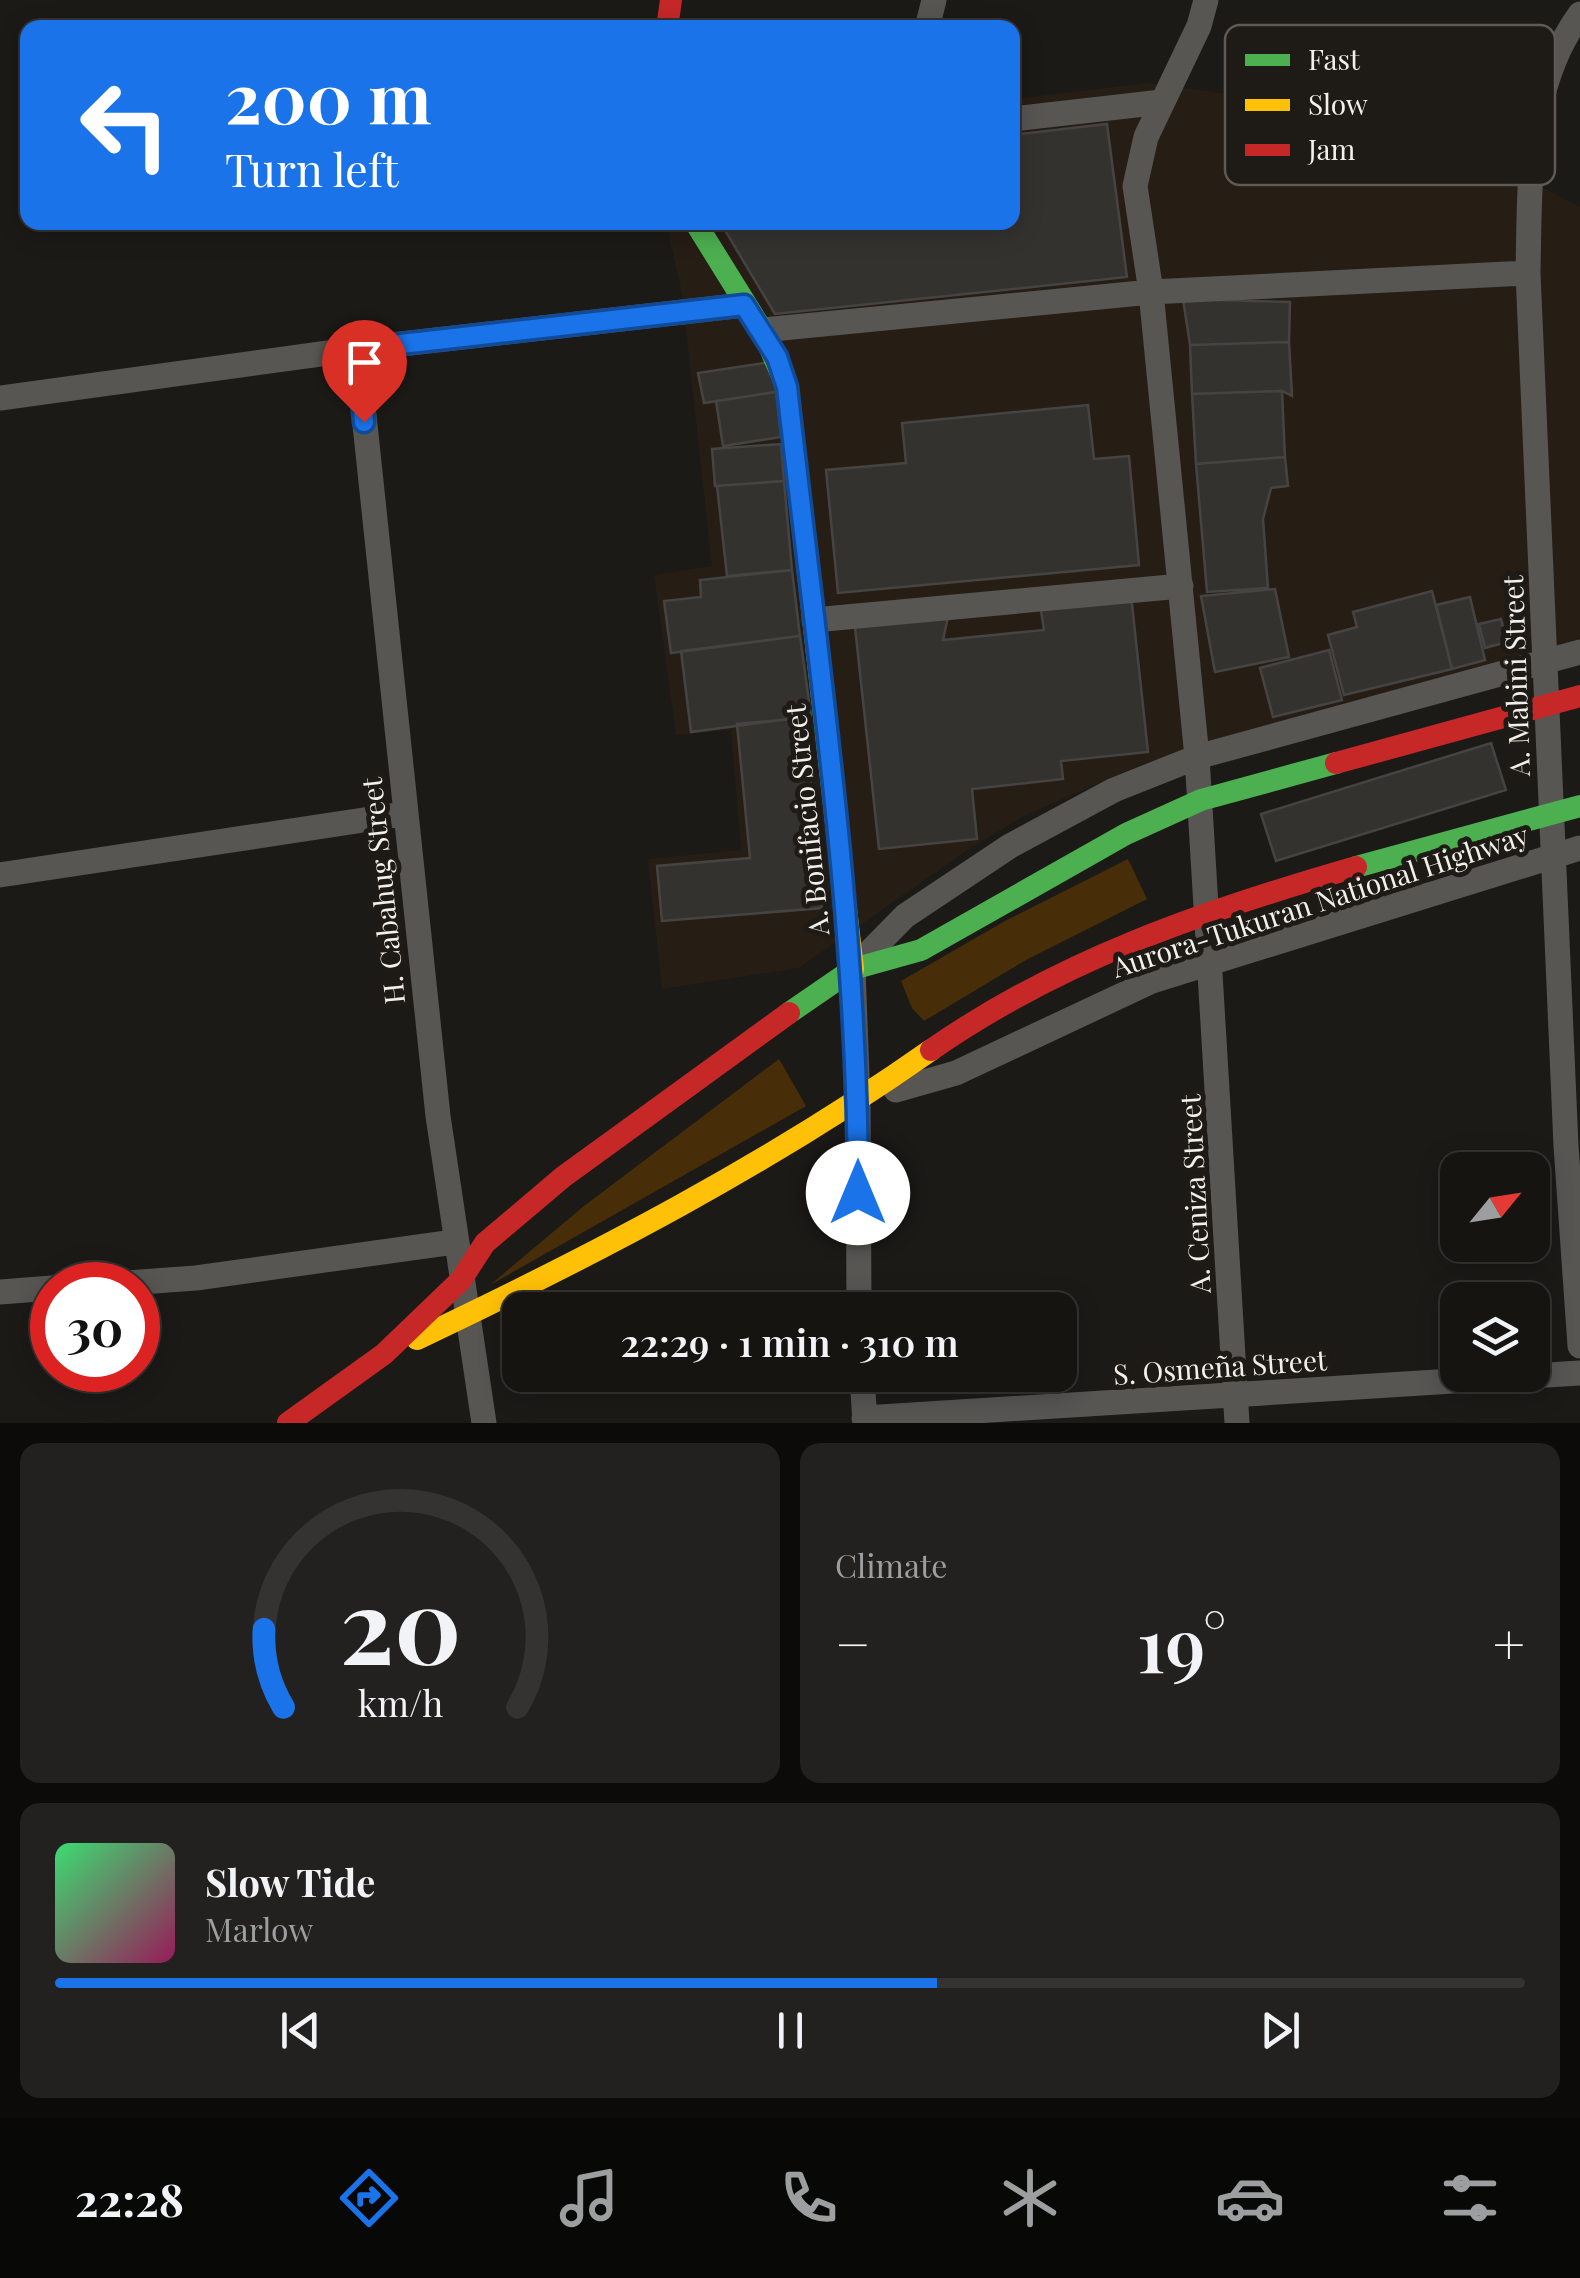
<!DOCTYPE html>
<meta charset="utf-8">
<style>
:root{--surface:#151411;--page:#22211f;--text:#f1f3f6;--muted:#9d9e9f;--line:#343331;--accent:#1a73e8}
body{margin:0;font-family:"Playfair Display",serif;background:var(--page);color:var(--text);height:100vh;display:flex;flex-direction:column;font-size:38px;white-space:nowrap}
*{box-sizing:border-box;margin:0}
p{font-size:32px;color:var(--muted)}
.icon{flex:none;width:55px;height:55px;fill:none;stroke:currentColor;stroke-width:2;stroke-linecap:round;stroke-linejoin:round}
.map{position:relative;height:1423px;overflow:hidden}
.panel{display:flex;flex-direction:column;gap:20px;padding:20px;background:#0c0b09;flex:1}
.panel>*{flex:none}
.banner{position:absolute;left:20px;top:20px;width:1000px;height:210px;border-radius:20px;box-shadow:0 5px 25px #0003,0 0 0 2px var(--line);background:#1a73e8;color:#fff;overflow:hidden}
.needle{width:65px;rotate:60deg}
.fabs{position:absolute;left:1440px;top:1152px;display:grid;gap:20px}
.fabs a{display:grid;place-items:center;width:110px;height:110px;border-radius:20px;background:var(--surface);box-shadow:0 5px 25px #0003,0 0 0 2px var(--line);font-size:50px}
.speed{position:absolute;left:30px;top:1262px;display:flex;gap:20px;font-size:50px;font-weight:700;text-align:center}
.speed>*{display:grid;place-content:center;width:130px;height:130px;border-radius:50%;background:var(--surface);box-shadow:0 5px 25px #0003,0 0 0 2px var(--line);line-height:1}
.speed .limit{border:15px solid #d22;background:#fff;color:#111}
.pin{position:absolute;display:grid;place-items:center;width:85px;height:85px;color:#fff;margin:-102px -42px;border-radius:50% 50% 50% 0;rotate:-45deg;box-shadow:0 0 10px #0007}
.pin .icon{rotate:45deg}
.me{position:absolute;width:110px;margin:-55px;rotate:0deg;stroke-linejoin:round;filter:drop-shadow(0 0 8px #0008)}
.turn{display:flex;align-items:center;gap:35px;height:210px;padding:0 40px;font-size:45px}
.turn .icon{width:130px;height:130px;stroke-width:2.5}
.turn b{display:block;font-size:70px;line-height:85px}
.big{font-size:75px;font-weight:600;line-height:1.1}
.panel .tile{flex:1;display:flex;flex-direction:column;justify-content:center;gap:15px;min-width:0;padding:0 35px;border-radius:20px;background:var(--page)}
.panel .dial{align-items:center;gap:0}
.dial svg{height:260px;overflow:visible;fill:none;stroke:var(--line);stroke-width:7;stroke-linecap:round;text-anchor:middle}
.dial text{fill:var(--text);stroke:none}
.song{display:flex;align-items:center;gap:30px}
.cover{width:120px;height:120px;border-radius:15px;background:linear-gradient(135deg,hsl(140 70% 55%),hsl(330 70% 35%))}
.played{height:10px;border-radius:5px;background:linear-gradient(90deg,var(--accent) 60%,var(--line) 60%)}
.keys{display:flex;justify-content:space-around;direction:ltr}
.heat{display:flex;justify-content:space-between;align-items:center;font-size:55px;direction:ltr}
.panel .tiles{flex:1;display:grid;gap:20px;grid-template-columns:1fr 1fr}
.tile:last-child{grid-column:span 2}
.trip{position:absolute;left:502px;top:1292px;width:575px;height:100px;border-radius:20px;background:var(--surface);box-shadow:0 5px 25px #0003,0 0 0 2px var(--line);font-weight:600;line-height:100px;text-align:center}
.tab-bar{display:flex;height:160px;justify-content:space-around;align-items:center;background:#080807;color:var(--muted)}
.tab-bar .icon{width:70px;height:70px}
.tab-bar .current{color:var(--accent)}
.tab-bar b{font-size:45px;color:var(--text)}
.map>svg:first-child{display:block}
</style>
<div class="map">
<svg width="1580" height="1423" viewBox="0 0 1580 1423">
<rect width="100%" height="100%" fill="#1c1a17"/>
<path fill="#261d15" d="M1147,83L1409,118L1580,207V641L1145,763L1024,816L966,851L799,968L662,989L648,859L741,850L731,730L676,735L654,575L712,566L682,293L666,223L1012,222L1013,99Z"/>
<path fill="#482e08" d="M1128,859L1147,899L1026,960L924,1021L912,1008L901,981L1005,921Z
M779,1059L806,1106L490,1285L584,1206Z"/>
<path fill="#34322f" stroke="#464442" stroke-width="2.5" d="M1107,124L1127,277L775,314L720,222H1012V135Z
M1183,299L1290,302L1289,342L1190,345Z
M1289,342L1292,396L1282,391L1192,394L1190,345Z
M770,362L776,392L704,403L698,373Z
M1282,391L1285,457L1196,464L1192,394Z
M776,392L781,437L723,446L716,401Z
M1088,405L1094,459L1129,456L1139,565L838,593L826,470L906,463L902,423Z
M781,444L784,481L715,486L712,449Z
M1285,457L1288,486L1271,488L1263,519L1268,588L1207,592L1196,464Z
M784,481L792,570L727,576L717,486Z
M792,570L800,636L671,653L664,601L701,597L700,580Z
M1275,589L1289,657L1215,672L1201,596Z
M1432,591L1452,669L1344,695L1328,635L1357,627L1353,612Z
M1131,595L1148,752L1061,761L1063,779L972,789L977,839L879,849L855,627L948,617L943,640L1044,630L1040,604Z
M1470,597L1485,660L1452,669L1436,605Z
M1501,619L1507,642L1485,648L1479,624Z
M800,636L811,716L691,732L681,651Z
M1329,650L1342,700L1273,717L1260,668Z
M805,718L822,908L662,921L657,866L750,858L737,724Z
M1491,743L1506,790L1276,861L1261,814Z"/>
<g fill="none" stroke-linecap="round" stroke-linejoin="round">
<path stroke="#575653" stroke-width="25" d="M1206,0L1199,26L1146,137L1135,186L1151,292L1197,757L1237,1423
M1580,14C1526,88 1530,184 1528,273L1566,1146L1580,1346
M927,28L934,0
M1012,119L1162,102
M762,330L1151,292L1528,273
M357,349L438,1116L484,1423
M0,398L357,349L744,305
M814,620L1181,586
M0,875L403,814
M896,1090L956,1073L1152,981L1580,848
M99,1285L196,1278L454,1242
M0,1292L52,1288
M859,1310L858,1102L853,969L905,916L1010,846L1114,790L1197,757L1580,652
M862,1375L865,1423
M864,1418L1580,1373"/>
<path stroke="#4caf50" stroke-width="22" d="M695,222L762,330L787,387L837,832
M1356,867L1580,806
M789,1013L853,969L921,950L1126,834L1201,800L1336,763"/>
<path stroke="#ffc107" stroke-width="22" d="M837,832L853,969
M417,1339C596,1254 769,1164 931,1050"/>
<path stroke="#c62828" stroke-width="22" d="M667,28L671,0
M1336,763L1580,696
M931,1050C1060,960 1206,910 1356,867
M288,1423L384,1354L461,1280L485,1243L563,1177L789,1013"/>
</g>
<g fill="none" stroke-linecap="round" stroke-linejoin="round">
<g stroke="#114b97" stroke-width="25">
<path id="route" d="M364,422L357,349L744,305L777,357L787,387C817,656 858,923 858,1193"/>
</g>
<use href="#route" stroke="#1a73e8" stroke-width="18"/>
</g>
<g text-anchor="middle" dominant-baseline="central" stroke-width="10" stroke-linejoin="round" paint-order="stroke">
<g font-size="28" fill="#f3f0ec" stroke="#1e1a15">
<text transform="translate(1515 676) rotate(-92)">A. Mabini Street</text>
<text transform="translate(806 820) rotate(-96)">A. Bonifacio Street</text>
<text transform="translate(382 891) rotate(-96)">H. Cabahug Street</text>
<text transform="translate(1320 900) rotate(-18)">Aurora-Tukuran National Highway</text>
<text transform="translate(1194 1194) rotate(-93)">A. Ceniza Street</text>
<text transform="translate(1220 1366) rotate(-4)">S. Osmeña Street</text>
</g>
</g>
<rect x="1225" y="25" width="330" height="160" rx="15" fill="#1e1a15" stroke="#5e5a56" stroke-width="2.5"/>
<rect x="1245" y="54" width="45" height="12" fill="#4caf50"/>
<rect x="1245" y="99" width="45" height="12" fill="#ffc107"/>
<rect x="1245" y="144" width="45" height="12" fill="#c62828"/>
<g font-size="28" fill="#f3f0ec">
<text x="1308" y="70">Fast</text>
<text x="1308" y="115">Slow</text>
<text x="1308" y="160">Jam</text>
</g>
</svg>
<div class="fabs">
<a><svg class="needle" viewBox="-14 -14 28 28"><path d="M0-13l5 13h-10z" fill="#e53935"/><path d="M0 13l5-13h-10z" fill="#9d9e9f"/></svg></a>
<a><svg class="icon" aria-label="layers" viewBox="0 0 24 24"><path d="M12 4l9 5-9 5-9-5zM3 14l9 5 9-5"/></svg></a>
</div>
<div class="speed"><div class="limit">30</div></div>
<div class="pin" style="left:364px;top:422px;background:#d93025"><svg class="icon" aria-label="arrive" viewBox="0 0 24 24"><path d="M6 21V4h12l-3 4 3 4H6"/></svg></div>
<svg class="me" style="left:858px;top:1193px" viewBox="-20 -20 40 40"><circle r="19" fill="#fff"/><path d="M0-13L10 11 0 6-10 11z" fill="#1a73e8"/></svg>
<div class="trip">22:29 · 1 min · 310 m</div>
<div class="banner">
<div class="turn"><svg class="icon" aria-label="left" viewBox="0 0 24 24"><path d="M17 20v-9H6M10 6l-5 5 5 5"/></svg><div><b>200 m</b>Turn left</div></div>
</div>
</div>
<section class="panel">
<div class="tiles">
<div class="tile dial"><svg viewBox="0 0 100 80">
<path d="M14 69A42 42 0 1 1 86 69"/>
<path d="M14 69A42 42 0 0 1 8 45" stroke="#1a73e8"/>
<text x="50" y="56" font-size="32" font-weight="700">20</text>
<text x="50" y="72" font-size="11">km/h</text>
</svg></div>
<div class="tile"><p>Climate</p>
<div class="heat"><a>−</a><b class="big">19°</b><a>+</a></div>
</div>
<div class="tile">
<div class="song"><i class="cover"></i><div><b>Slow Tide</b><p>Marlow</p></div></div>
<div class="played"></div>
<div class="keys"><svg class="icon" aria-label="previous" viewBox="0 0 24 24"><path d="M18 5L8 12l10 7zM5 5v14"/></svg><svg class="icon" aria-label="pause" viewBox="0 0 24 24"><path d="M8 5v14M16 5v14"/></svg><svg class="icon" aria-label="next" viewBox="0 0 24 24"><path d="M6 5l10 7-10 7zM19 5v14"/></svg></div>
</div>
</div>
</section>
<nav class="tab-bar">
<b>22:28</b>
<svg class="icon current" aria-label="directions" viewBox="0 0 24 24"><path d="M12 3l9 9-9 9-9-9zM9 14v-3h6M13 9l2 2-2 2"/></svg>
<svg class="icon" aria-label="music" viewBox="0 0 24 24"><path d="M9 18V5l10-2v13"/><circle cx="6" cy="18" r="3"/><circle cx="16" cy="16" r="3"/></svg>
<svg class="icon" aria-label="phone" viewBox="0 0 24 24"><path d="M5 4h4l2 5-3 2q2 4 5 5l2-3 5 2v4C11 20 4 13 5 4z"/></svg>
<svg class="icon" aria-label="climate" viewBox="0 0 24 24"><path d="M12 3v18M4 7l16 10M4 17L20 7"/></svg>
<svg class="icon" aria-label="car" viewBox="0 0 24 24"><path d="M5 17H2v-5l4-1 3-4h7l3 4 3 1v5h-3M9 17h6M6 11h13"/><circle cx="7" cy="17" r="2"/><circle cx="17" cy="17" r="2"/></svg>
<svg class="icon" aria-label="filters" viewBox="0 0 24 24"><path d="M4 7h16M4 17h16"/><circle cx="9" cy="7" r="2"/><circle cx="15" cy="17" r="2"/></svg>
</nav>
